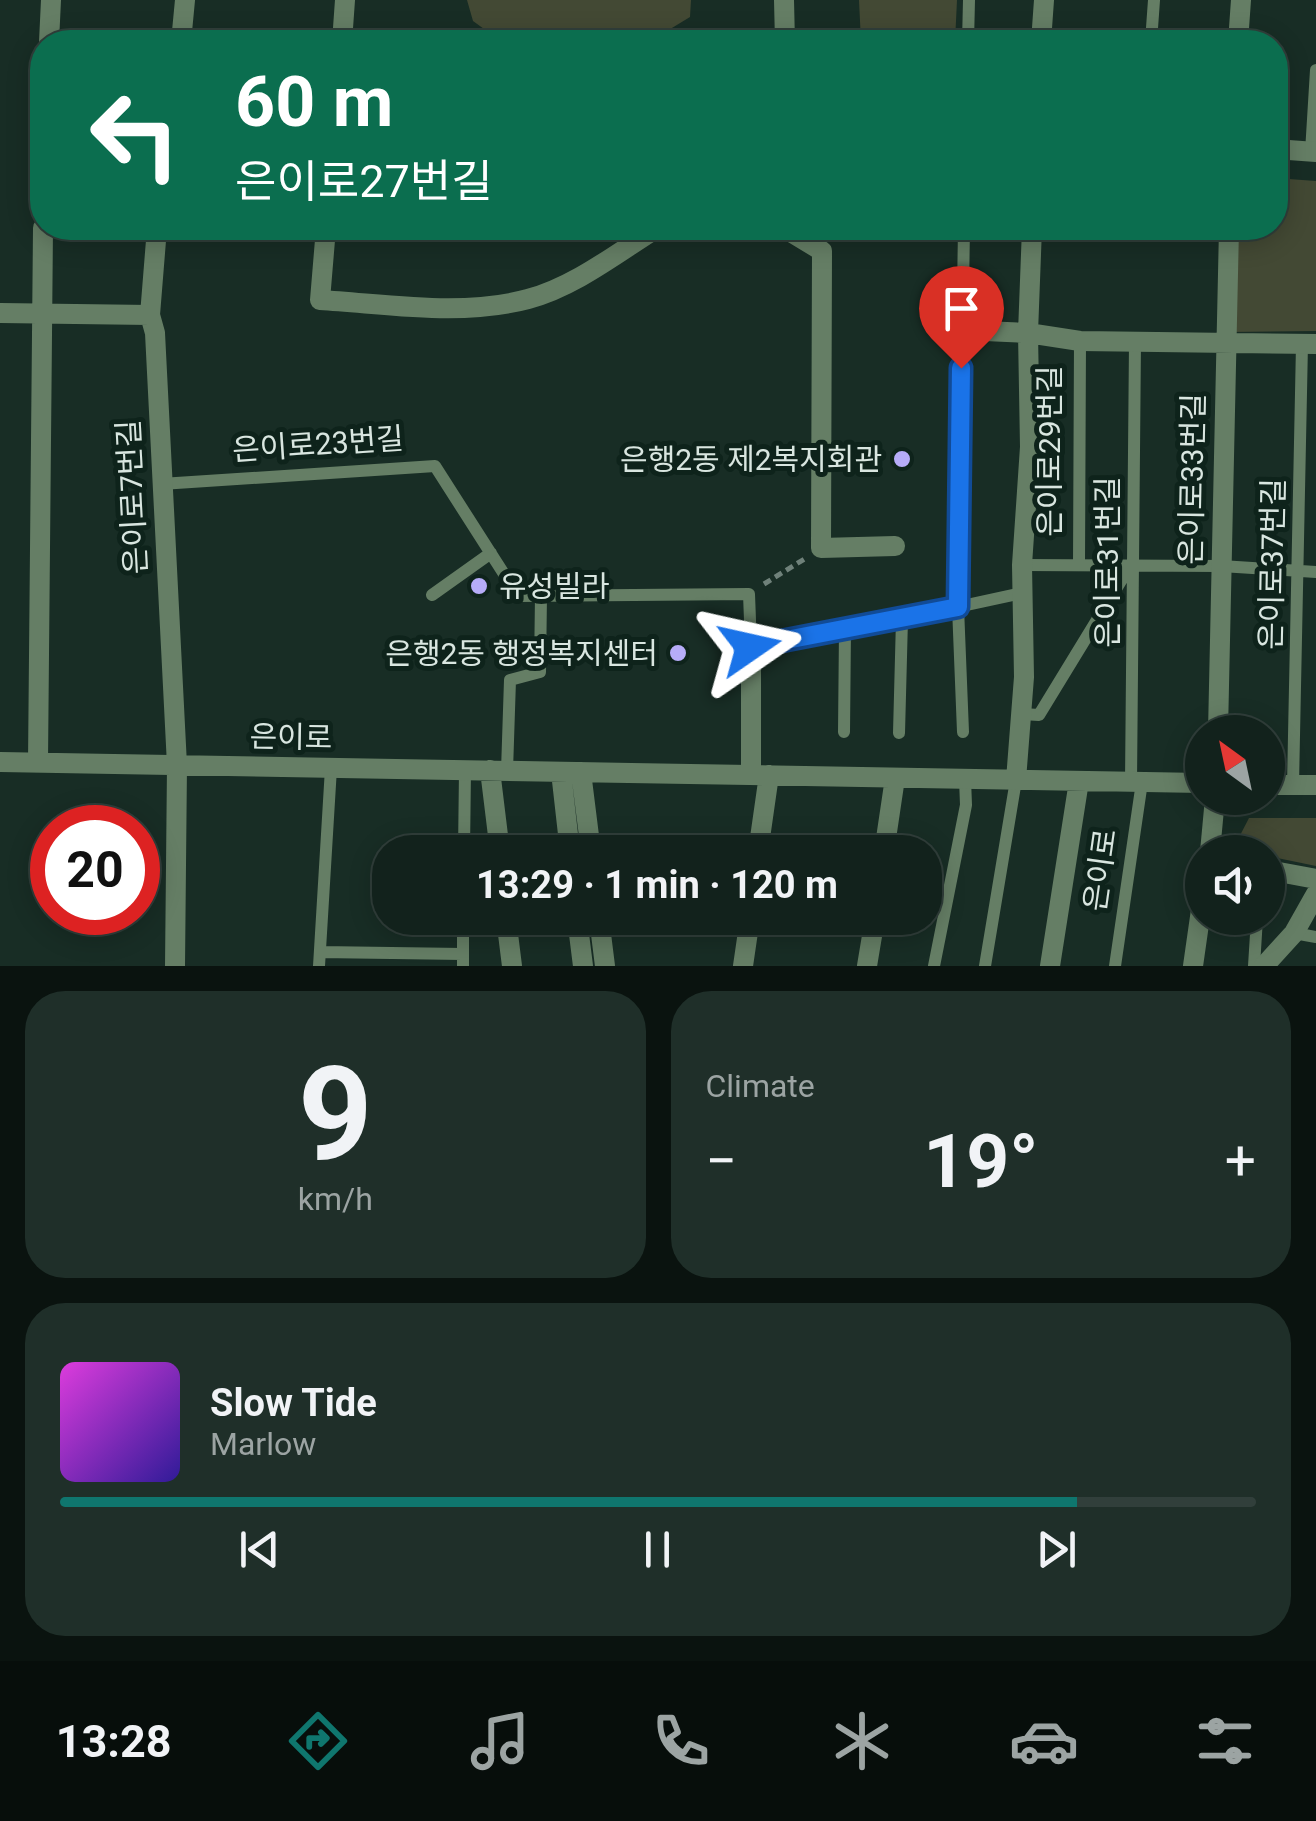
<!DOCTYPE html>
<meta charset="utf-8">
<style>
:root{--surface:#12221c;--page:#1f2f29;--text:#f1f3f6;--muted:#9ca4a3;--line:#313f3b;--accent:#0f766e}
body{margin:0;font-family:Roboto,"Noto Sans KR",sans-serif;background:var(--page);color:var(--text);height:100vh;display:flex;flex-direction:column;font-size:38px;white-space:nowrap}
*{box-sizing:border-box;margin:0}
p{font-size:32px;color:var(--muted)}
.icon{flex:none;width:55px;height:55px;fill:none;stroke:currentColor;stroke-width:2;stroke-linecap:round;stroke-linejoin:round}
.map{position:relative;height:966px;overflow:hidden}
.details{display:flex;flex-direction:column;gap:25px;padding:25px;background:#0a130f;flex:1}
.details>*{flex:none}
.guide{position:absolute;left:30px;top:30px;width:1258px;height:210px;border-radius:40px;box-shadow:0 5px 25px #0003,0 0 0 2px var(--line);background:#0b6e4f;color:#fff;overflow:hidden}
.needle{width:65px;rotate:327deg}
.fabs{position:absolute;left:1185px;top:715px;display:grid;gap:20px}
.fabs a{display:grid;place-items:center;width:100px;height:100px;border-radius:50%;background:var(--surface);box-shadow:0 5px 25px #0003,0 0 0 2px var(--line);font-size:50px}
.speed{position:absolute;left:30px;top:805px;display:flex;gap:20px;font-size:50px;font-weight:700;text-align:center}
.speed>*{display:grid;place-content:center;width:130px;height:130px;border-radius:50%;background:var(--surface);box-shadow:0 5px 25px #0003,0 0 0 2px var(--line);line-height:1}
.speed .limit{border:15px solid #d22;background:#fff;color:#111}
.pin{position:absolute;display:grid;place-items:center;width:85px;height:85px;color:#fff;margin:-102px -42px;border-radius:50% 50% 50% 0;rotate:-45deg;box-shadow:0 0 10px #0007}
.pin .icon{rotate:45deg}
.me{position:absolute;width:110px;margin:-55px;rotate:79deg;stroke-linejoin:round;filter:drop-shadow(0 0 8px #0008)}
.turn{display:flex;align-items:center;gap:35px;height:210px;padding:0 40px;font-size:45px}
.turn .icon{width:130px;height:130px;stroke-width:2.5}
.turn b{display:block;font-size:70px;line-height:85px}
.big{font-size:75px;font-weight:700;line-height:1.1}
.details .card{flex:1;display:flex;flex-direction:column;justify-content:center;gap:15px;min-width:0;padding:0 35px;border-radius:40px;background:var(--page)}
.details .dial{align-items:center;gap:0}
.dial b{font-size:130px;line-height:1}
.song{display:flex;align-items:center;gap:30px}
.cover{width:120px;height:120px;border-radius:15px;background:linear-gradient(135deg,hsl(300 70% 55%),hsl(250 70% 35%))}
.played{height:10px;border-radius:5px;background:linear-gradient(90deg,var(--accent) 85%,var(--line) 85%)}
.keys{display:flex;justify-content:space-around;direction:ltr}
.heat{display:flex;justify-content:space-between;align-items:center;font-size:55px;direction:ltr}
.details .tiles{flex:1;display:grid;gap:25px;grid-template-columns:1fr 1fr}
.card:last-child{grid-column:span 2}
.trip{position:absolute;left:372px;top:835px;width:570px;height:100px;border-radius:40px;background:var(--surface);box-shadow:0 5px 25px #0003,0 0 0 2px var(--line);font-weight:700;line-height:100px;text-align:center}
.menu{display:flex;height:160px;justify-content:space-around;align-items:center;background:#070e0b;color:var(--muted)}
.menu .icon{width:70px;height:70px}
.menu .on{color:var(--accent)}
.menu b{font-size:45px;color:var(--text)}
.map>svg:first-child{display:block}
</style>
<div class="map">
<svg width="1316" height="966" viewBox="0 0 1316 966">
<rect width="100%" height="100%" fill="#182d25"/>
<path fill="#434934" d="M467,0H691L690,17L667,31L657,42H502L473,21Z
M859,0H957L955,42H861Z
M1275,178L1316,181V331L1229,332L1236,228H1275Z
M1249,818H1316V866L1268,856V852L1233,849Z"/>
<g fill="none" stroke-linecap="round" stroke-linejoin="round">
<path stroke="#6f817a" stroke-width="5" stroke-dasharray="8 5" stroke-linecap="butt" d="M764,584L806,558"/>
<path stroke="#657e65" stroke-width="12" d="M968,42L969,0
M1151,42L1154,0
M1311,152L1316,70
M161,484L435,466L518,596L749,594L751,647L902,619L1022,593
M1022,565L1221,566L1316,572
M1079,565L1080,341
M432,595L491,553
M1022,714L1039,715L1130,566
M844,732L845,629
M963,732L958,607L964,228
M899,733L902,619
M507,771L510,680L540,672L541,595
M1131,782L1135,342
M1293,785L1302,344
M464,852L465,770
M1294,933L1316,937
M320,952L463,954
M319,966L331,768
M463,966V918
M934,966L966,805L965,779
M985,966L1016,780
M1115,966L1142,782
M1254,966L1257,918"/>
<path stroke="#657e65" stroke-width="20" d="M784,0L785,42
M49,42L51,0
M181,42L185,0
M342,42L345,0
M1041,42L1044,0
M1238,42L1241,0
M1275,149L1316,152
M157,228L150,315L155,333L177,765L175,966
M326,228L320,300C388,304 461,317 528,299C574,287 617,253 657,228
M784,228L822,251L821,548L895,546
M0,313L150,315
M962,330L1028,333L1080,341L1316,344
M751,647V775
M1218,732L1229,228
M0,762L1202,783
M38,762L43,228
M490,770L500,852
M561,772L570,852
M581,772L591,852
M1016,780L1024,677L1022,565L1030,447L1028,333L1032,228
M1268,785H1316
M758,852L769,775
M884,852L895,778
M1210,852L1215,798
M1268,870L1316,879
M506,918L512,966
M577,918L583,966
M599,918L605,966
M743,966L750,918
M867,966L875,918
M1050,966L1079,781
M1193,966L1202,903
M1264,966L1294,933L1316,894"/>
</g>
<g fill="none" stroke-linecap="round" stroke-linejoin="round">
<g stroke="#114b97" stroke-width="25">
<path id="route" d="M750,647L958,607L961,368"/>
</g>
<use href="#route" stroke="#1a73e8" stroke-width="18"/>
</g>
<g fill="#b6acf8" stroke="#0e231b" stroke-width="4">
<circle cx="902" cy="459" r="10"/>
<circle cx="479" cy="586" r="10"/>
<circle cx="678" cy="653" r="10"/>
</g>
<g text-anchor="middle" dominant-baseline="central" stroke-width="10" stroke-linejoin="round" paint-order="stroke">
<g font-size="30" fill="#d9e6e0" stroke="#0e231b">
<text transform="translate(318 444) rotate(-4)">은이로23번길</text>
<text transform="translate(1049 451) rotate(-90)">은이로29번길</text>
<text transform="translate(1192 479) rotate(-89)">은이로33번길</text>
<text transform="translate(132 497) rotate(-93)">은이로7번길</text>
<text transform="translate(1107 562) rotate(-90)">은이로31번길</text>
<text transform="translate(1272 564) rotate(-89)">은이로37번길</text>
<text transform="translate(291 737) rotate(1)">은이로</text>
<text transform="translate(1100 870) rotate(-82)">은이로</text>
</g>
<g font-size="30" fill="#d9e6e0" stroke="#0e231b" text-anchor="end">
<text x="882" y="459">은행2동 제2복지회관</text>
<text x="499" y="586" text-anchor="start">유성빌라</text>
<text x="658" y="653">은행2동 행정복지센터</text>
</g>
</g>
</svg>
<div class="fabs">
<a><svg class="needle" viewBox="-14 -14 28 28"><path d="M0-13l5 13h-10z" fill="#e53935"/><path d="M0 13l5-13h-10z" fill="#9ca4a3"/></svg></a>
<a><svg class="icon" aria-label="sound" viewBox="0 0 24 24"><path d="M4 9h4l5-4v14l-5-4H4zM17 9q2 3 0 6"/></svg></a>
</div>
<div class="speed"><div class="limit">20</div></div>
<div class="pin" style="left:961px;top:368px;background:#d93025"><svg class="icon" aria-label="arrive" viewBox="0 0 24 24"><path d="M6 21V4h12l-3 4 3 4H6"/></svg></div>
<svg class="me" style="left:750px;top:647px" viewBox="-20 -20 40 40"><path d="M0-17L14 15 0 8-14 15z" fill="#1a73e8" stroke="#fff" stroke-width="4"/></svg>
<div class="trip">13:29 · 1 min · 120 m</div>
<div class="guide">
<div class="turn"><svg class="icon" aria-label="left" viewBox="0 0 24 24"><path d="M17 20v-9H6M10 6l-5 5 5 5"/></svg><div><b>60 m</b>은이로27번길</div></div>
</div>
</div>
<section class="details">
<div class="tiles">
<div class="card dial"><b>9</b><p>km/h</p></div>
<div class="card"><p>Climate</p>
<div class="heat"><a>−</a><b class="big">19°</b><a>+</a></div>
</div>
<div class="card">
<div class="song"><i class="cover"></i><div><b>Slow Tide</b><p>Marlow</p></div></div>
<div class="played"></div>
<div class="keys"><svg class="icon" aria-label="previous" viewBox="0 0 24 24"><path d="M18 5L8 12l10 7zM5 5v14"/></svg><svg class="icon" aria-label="pause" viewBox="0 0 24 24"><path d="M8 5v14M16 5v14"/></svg><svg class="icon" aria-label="next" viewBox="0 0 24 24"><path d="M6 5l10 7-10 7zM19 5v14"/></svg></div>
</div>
</div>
</section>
<nav class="menu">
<b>13:28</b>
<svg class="icon on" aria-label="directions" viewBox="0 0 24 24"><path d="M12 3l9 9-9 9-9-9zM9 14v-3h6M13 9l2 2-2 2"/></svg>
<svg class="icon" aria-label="music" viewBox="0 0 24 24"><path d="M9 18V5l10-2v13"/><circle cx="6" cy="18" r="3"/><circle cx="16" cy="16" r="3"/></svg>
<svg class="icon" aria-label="phone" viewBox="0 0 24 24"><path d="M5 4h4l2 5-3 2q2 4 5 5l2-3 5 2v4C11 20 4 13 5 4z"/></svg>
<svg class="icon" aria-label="climate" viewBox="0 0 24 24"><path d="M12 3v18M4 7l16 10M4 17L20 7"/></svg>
<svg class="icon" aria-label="car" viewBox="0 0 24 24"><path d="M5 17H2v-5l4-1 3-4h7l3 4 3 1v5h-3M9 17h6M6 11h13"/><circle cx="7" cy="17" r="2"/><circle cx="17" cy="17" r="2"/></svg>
<svg class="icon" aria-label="filters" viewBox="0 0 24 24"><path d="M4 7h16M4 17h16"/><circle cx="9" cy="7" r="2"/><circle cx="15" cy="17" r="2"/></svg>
</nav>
